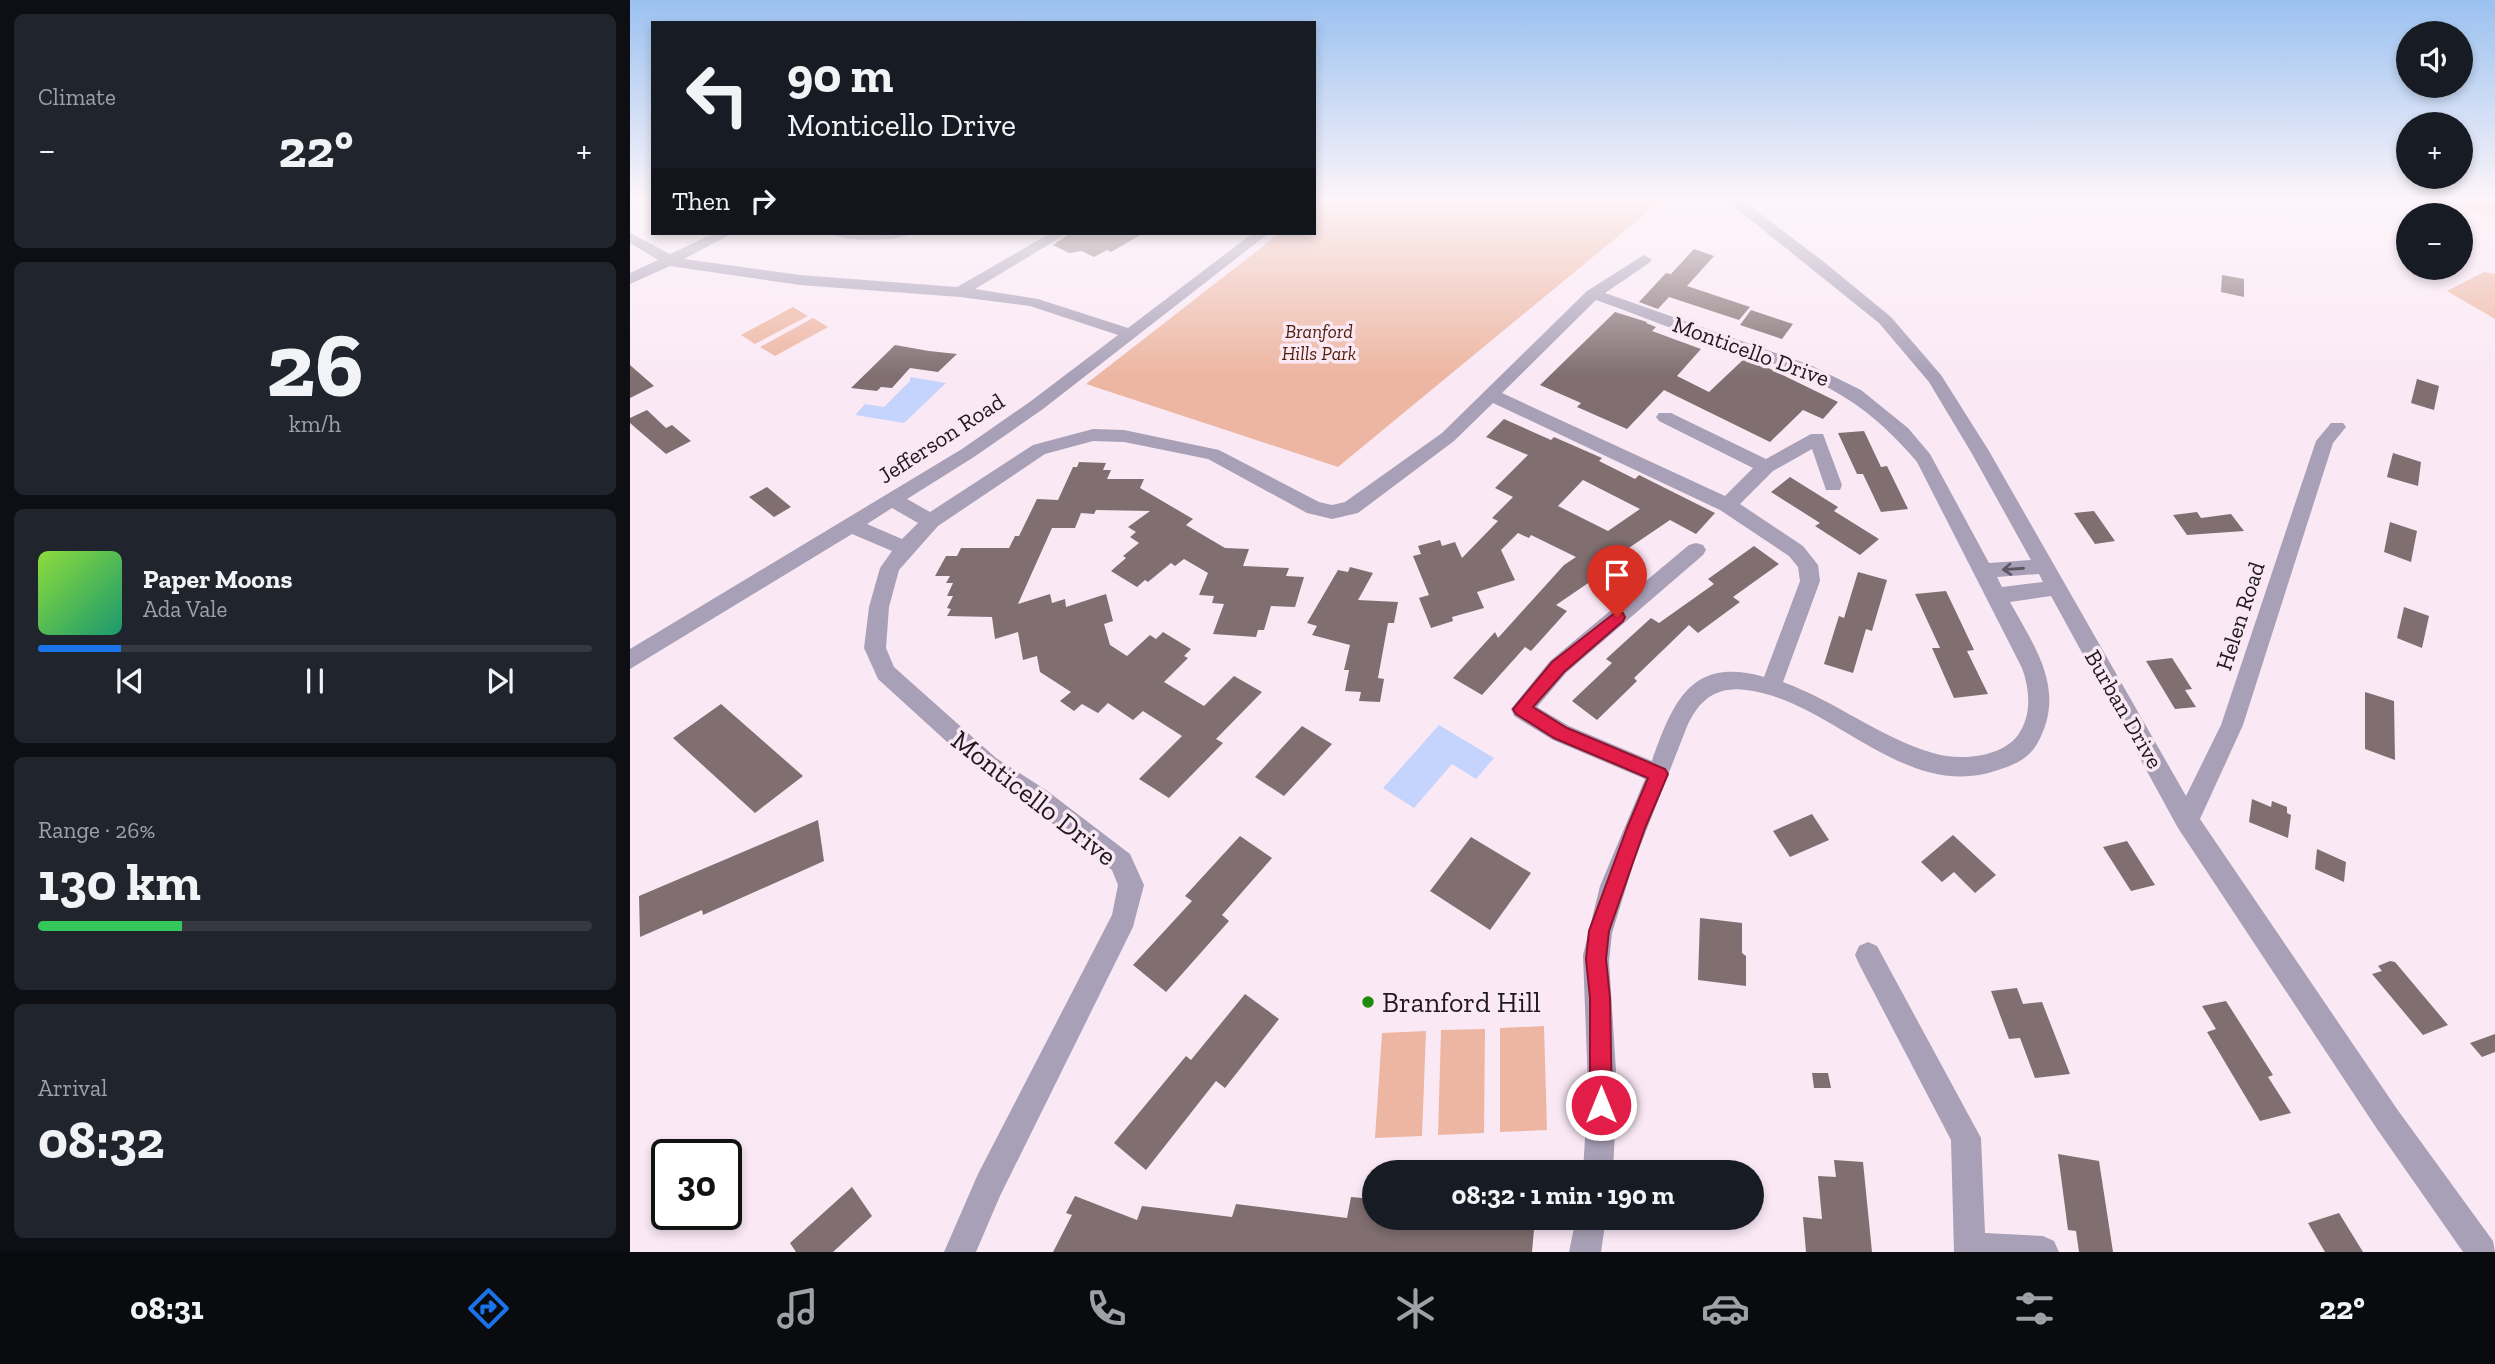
<!DOCTYPE html>
<meta charset="utf-8">
<style>
:root{--surface:#171b24;--page:#20242c;--text:#f1f3f6;--muted:#9ea1a6;--line:#363941;--accent:#1a73e8}
body{margin:0;font-family:"Zilla Slab",serif;background:var(--page);color:var(--text);height:100vh;display:flex;flex-direction:column;font-size:26px;white-space:nowrap}
*{box-sizing:border-box;margin:0}
p{font-size:23px;color:var(--muted)}
.icon{flex:none;width:38px;height:38px;fill:none;stroke:currentColor;stroke-width:2;stroke-linecap:round;stroke-linejoin:round}
.map{position:relative;flex:1;overflow:hidden}
.details{display:flex;flex-direction:column;gap:14px;padding:14px;background:#0d0f14;width:630px}
.details>*{flex:none}
.banner{position:absolute;left:21px;top:21px;width:665px;height:214px;border-radius:0px;box-shadow:0 4px 10px #0003;background:#171b24;color:var(--text);overflow:hidden}
.fabs{position:absolute;left:1766px;top:21px;display:grid;gap:14px}
.fabs a{display:grid;place-items:center;width:77px;height:77px;border-radius:50%;background:var(--surface);box-shadow:0 4px 10px #0003;font-size:35px}
.speed{position:absolute;left:21px;top:1139px;display:flex;gap:14px;font-size:35px;font-weight:700;text-align:center}
.speed>*{display:grid;place-content:center;width:91px;height:91px;border-radius:50%;background:var(--surface);box-shadow:0 4px 10px #0003;line-height:1}
.speed .limit{border:4px solid #111;border-radius:10px;background:#fff;color:#111}
.pin{position:absolute;display:grid;place-items:center;width:60px;height:60px;color:#fff;margin:-72px -30px;border-radius:50% 50% 50% 0;rotate:-45deg;box-shadow:0 0 7px #0007}
.pin .icon{rotate:45deg}
.me{position:absolute;width:77px;margin:-38px;rotate:0deg;stroke-linejoin:round;filter:drop-shadow(0 0 5px #0008)}
.turn{display:flex;align-items:center;gap:24px;height:147px;padding:0 21px;font-size:32px}
.turn .icon{width:91px;height:91px;stroke-width:2.5}
.turn b{display:block;font-size:49px;line-height:60px}
.then{display:flex;align-items:center;height:66px;padding:0 21px;background:#0003;gap:14px;font-size:26px}
.big{font-size:52px;font-weight:700;line-height:1.1}
.details .tile{flex:1;display:flex;flex-direction:column;justify-content:center;gap:10px;min-width:0;padding:0 24px;border-radius:10px;background:var(--page)}
.details .dial{align-items:center;gap:0}
.dial b{font-size:91px;line-height:1}
.song{display:flex;align-items:center;gap:21px}
.cover{width:84px;height:84px;border-radius:10px;background:linear-gradient(135deg,hsl(90 70% 55%),hsl(160 70% 35%))}
.played{height:7px;border-radius:4px;background:linear-gradient(90deg,var(--accent) 15%,var(--line) 15%)}
.keys{display:flex;justify-content:space-around;direction:ltr}
.heat{display:flex;justify-content:space-between;align-items:center;font-size:38px;direction:ltr}
.charge{height:10px;border-radius:5px;background:linear-gradient(90deg,#34c759 26%,var(--line) 0)}
.trip{position:absolute;left:732px;top:1160px;width:402px;height:70px;border-radius:35px;background:var(--surface);box-shadow:0 4px 10px #0003;font-weight:700;line-height:70px;text-align:center}
.tab-bar{display:flex;height:112px;justify-content:space-around;align-items:center;background:#090b0e;color:var(--muted)}
.tab-bar .icon{width:49px;height:49px}
.tab-bar .on{color:var(--accent)}
.tab-bar b{font-size:32px;color:var(--text)}
main{display:flex;flex:1;min-height:0}
.map>svg:first-child{display:block}
</style>
<main>
<section class="details">
<div class="tile"><p>Climate</p>
<div class="heat"><a>−</a><b class="big">22°</b><a>+</a></div>
</div>
<div class="tile dial"><b>26</b><p>km/h</p></div>
<div class="tile">
<div class="song"><i class="cover"></i><div><b>Paper Moons</b><p>Ada Vale</p></div></div>
<div class="played"></div>
<div class="keys"><svg class="icon" aria-label="previous" viewBox="0 0 24 24"><path d="M18 5L8 12l10 7zM5 5v14"/></svg><svg class="icon" aria-label="pause" viewBox="0 0 24 24"><path d="M8 5v14M16 5v14"/></svg><svg class="icon" aria-label="next" viewBox="0 0 24 24"><path d="M6 5l10 7-10 7zM19 5v14"/></svg></div>
</div>
<div class="tile"><p>Range · 26%</p><b class="big">130 km</b><div class="charge"></div></div>
<div class="tile"><p>Arrival</p><b class="big">08:32</b></div>
</section>
<div class="map">
<svg width="1865" height="1252" viewBox="0 0 1865 1252">
<rect width="100%" height="100%" fill="#fae9f5"/>
<path fill="#edb6a2" d="M692,200H1032L708,467L456,384L650,233H684V207Z
M1803,200H1865V217Z
M1854,272L1865,274V319L1817,291Z
M163,307L178,316L125,344L111,335Z
M183,318L198,327L145,356L130,347Z
M914,1026L917,1130L870,1132V1028Z
M855,1029L854,1133L808,1135L811,1030Z
M796,1031L792,1136L745,1138L752,1033Z"/>
<path fill="#c5d4fd" d="M280,377L316,383L274,423L225,415L235,404L254,407L280,381Z
M809,725L864,758L846,779L822,764L784,808L753,788Z"/>
<path fill="#806e70" fill-rule="evenodd" d="M440,233H514L481,252L477,250L464,257L452,251L439,253L423,245Z
M1064,249L1084,256L1057,286L1120,307L1109,320L1039,297L1028,309L1009,302L1036,273L1041,274Z
M1592,275L1614,279V297L1591,292Z
M1121,310L1163,324L1152,339L1110,325Z
M985,312L1017,322L1016,323L1026,327L1022,331L1071,349L1047,376L1079,392L1116,357L1208,402L1193,419L1173,410L1140,442L1034,390L997,429L947,407L951,403L910,385Z
M265,345L299,351L327,354L308,372L280,368L262,388L251,387L247,391L221,388Z
M0,365L24,386L0,398Z
M1787,379L1809,386L1804,410L1781,403Z
M17,410L36,428L42,425L61,441L36,454L0,423V418Z
M874,419L921,440L924,437L972,458L969,461L1005,479L1009,475L1085,513L1066,534L1040,520L987,556L992,560L926,605L937,611L901,651L895,647L852,695L823,678L865,632L868,638L934,565L946,557L901,535L899,538L888,533L871,550L885,580L847,592L854,608L822,617L823,621L801,628L789,598L799,595L783,556L791,554L788,546L810,540L812,546L825,542L832,558L868,521L862,518L883,497L865,488L898,455L856,437ZM953,480L1010,509L978,531L928,506Z
M1234,431L1251,467L1257,466L1278,509L1251,512L1233,474H1227L1208,433Z
M1763,453L1791,462L1788,486L1757,477Z
M449,462L476,463L473,470H481L477,479H514L510,488L563,519L556,525L595,548L619,549L613,566L659,568L656,576L674,577L665,607L641,606L634,630H628L626,637L583,634L594,604L582,603L584,596L569,595L578,573L554,559L545,566L541,563L518,582L515,580L507,587L481,571L496,558L493,556L509,543L500,537L506,532L498,527L520,511L466,510L464,514L451,513L445,528H422L388,604L420,594L422,603L435,599L436,607L476,594L483,621L474,624L480,645L497,656L520,635L526,639L533,632L561,649L554,656L558,658L534,682L574,706L604,676L632,692L586,739L593,743L539,798L509,779L552,736L513,711L503,720L478,703L468,713L452,704L444,711L430,701L441,692L410,672L407,656L393,660L388,632L365,639L362,617L317,616L321,609L317,608L323,596H317L323,583H316L320,576H305L316,556H327L331,548H379L385,536H389L407,499L428,500L443,467H447Z
M1160,477L1208,507L1204,511L1249,539L1230,555L1185,526L1190,523L1141,492Z
M137,487L161,507L144,517L119,497Z
M1464,511L1485,541L1465,544L1444,513Z
M1567,512L1571,518L1601,514L1614,531L1557,535L1543,515Z
M1760,522L1787,531L1781,562L1754,552Z
M1124,546L1149,564L1103,597L1110,602L1068,633L1059,625L1004,678L1007,681L967,720L942,701L982,663L976,659L1021,618L1029,623L1084,584L1078,579Z
M720,567L743,573L728,600L768,602L764,623H758L748,678L754,679L750,702L729,701L731,692L715,691L719,670H714L720,645L682,635L687,626L677,623L708,570L718,572Z
M1228,572L1257,580L1242,631L1236,629L1223,673L1194,664L1209,616L1214,618Z
M1316,591L1344,650L1337,651L1358,694L1324,698L1302,648H1310L1285,594Z
M1774,607L1799,616L1792,648L1767,638Z
M1542,658L1562,689L1555,690L1566,707L1545,709L1516,661Z
M1735,692L1764,701L1765,760L1735,749Z
M91,704L173,776L125,813L43,738Z
M672,726L702,744L654,796L625,777Z
M1622,799L1641,807L1642,801L1657,807V813L1661,815L1658,838L1619,822Z
M1182,814L1199,840L1160,857L1143,831Z
M188,820L194,861L73,915L72,910L10,937L9,896Z
M1323,835L1366,875L1345,893L1324,872L1312,882L1291,862Z
M610,836L642,858L592,915L599,921L536,992L503,965L562,901L555,896Z
M841,837L901,873L860,930L800,891Z
M1497,841L1525,885L1501,891L1473,847Z
M1687,849L1716,862L1714,882L1685,869Z
M1070,918L1112,923V953L1116,956V986L1068,980Z
M1760,961L1765,962L1818,1025L1793,1035L1742,974L1752,971L1748,966Z
M1387,988L1393,1004L1412,1002L1440,1074L1405,1078L1390,1038L1379,1039L1361,991Z
M615,994L649,1019L595,1088L586,1081L516,1170L484,1143L556,1056L561,1060Z
M1596,1001L1643,1075L1638,1077L1661,1113L1630,1121L1577,1032L1586,1029L1572,1006Z
M1865,1034V1052L1852,1057L1840,1043Z
M1182,1073H1198L1201,1088H1184Z
M1428,1154L1469,1161L1483,1252H1449L1446,1231L1438,1230Z
M1204,1160L1233,1162L1242,1252H1176L1173,1217L1192,1219L1188,1176L1206,1177Z
M222,1187L242,1216L203,1252H166L160,1243Z
M445,1196L507,1220L512,1206L602,1217L606,1204L717,1218L721,1197L744,1199V1218H905L902,1252H423L442,1215L436,1213Z
M1709,1213L1733,1252H1695L1678,1223Z"/>
<g fill="none" stroke-linecap="round" stroke-linejoin="round">
<path fill="#a8a0b6" fill-rule="evenodd" d="M1096,200H1112L1194,262L1261,317L1311,375L1359,451L1556,796L1591,725L1686,441L1701,423H1713L1716,427L1703,443L1613,725L1570,819L1767,1109L1863,1241L1865,1252H1833L1747,1129L1548,828L1421,596L1380,602C1406,649 1437,691 1407,744C1398,759 1384,765 1368,770C1275,803 1202,700 1116,690C1085,686 1068,701 1056,729L1004,862L982,933L979,961L987,1087L983,1172H953L958,1087L953,955L970,886L1015,779L923,740L884,716L881,709L920,661L1059,545L1066,543L1073,545L1076,550L1073,555L936,673L907,707L939,726L1022,761C1043,702 1061,656 1134,677L1170,581L1168,567L1159,556L1090,510L863,403L824,441L728,513L702,519L677,513L578,459L494,442L463,441L415,454L308,526L269,570L259,607L256,648L264,667L366,758L416,790L500,854L514,885L503,927L370,1196L346,1252H314L348,1174L482,915L488,885L482,870L400,806L350,772L248,679L234,648L239,607L250,568L262,551L222,534L0,669V649L332,449L401,401L488,335L400,306L330,297L170,285L40,266L0,284V273L28,260L0,243V233L40,254L85,233H103L54,259L170,275L327,287L421,233H438L345,289L408,299L498,328L623,233H639L413,409L344,457L277,499L300,512L403,445L463,429L494,430L589,450L689,502L702,505L715,502L812,433L957,291L1014,255L1022,260L1019,263L975,293L1180,365L1231,390L1278,428L1300,454L1359,563L1401,560L1341,452L1299,382L1249,323ZM966,300C1003,313 1039,328 1077,341C1167,372 1222,385 1287,462L1392,668C1400,690 1402,715 1388,735C1371,758 1329,761 1303,753C1251,738 1205,701 1153,682L1190,581L1188,565L1173,546L1110,504L1143,471L1182,449L1196,490H1210L1212,485L1193,434H1181L1136,459L1041,413H1029L1026,417L1029,421L1123,468L1095,496L872,393ZM262,508L288,523L272,539L237,524ZM1409,574L1413,582L1372,587L1367,577Z
M201,233H281C271,242 209,242 201,233Z
M1238,942L1247,946L1351,1138L1355,1233L1413,1236L1424,1241L1429,1252H1324L1321,1140L1229,964L1225,955L1229,946Z
M946,1218H976L971,1252H939Z"/>
</g>
<defs><path id="oneway-shaft" d="M-6 0H5M1.5-3L5.5 0L1.5 3" fill="none" stroke-width="1.6" stroke-linecap="round" stroke-linejoin="round" transform="scale(1.75)"/></defs>
<use stroke="#5d5662" href="#oneway-shaft" transform="translate(1383 569) rotate(176)"/>
<linearGradient id="sky" x2="0" y2="1"><stop stop-color="#9ac1f0"/><stop offset="0.53" stop-color="#fdf5fa"/><stop offset="1" stop-color="#fdf5fa" stop-opacity="0"/></linearGradient>
<rect width="1865" height="376" fill="url(#sky)"/>
<path fill="#e11d48" stroke="#92132f" stroke-width="2" d="M987,611L993,613L995,617L993,621L934,672L903,707L937,728L1035,769L1038,774L1015,828L979,931L976,959L980,998L982,1105L978,1113L971,1116L963,1113L960,1105V998L956,959L959,931L997,828L1018,778L924,738L886,714L883,709L922,662Z"/>
<circle fill="#1e8b0b" stroke="#fae9f5" stroke-width="2.5" cx="738" cy="1002" r="7"/>
<g text-anchor="middle" dominant-baseline="central" stroke-width="7" stroke-linejoin="round" paint-order="stroke">
<g font-size="19" font-style="italic" fill="#54210a" stroke="#fae9f5">
<text x="689" y="331">Branford<tspan x="689" dy="22">Hills Park</tspan></text>
</g>
<g font-size="23" fill="#1f191e" stroke="#fae9f5">
<text transform="translate(1121 351) rotate(20)">Monticello Drive</text>
<text transform="translate(311 438) rotate(-33)">Jefferson Road</text>
<text transform="translate(1610 616) rotate(-72)">Helen Road</text>
<text transform="translate(1494 709) rotate(60)">Burban Drive</text>
</g>
<g font-size="28" fill="#1f191e" stroke="#fae9f5">
<text transform="translate(404 798) rotate(38)">Monticello Drive</text>
</g>
<g font-size="28" fill="#1f191e" stroke="#fae9f5" text-anchor="start">
<text x="752" y="1002">Branford Hill</text>
</g>
</g>
</svg>
<div class="fabs">
<a><svg class="icon" aria-label="sound" viewBox="0 0 24 24"><path d="M4 9h4l5-4v14l-5-4H4zM17 9q2 3 0 6"/></svg></a>
<a>+</a>
<a>−</a>
</div>
<div class="speed"><div class="limit">30</div></div>
<div class="pin" style="left:987px;top:617px;background:#d93025"><svg class="icon" aria-label="arrive" viewBox="0 0 24 24"><path d="M6 21V4h12l-3 4 3 4H6"/></svg></div>
<svg class="me" style="left:971px;top:1105px" viewBox="-20 -20 40 40"><circle r="17" fill="#e11d48" stroke="#fff" stroke-width="3"/><path d="M0-11L8 9 0 5-8 9z" fill="#fff"/></svg>
<div class="trip">08:32 · 1 min · 190 m</div>
<div class="banner">
<div class="turn"><svg class="icon" aria-label="left" viewBox="0 0 24 24"><path d="M17 20v-9H6M10 6l-5 5 5 5"/></svg><div><b>90 m</b>Monticello Drive</div></div>
<div class="then">Then<svg class="icon" aria-label="right" viewBox="0 0 24 24"><path d="M7 20v-9h11M14 6l5 5-5 5"/></svg></div>
</div>
</div>
</main>
<nav class="tab-bar">
<b>08:31</b>
<svg class="icon on" aria-label="directions" viewBox="0 0 24 24"><path d="M12 3l9 9-9 9-9-9zM9 14v-3h6M13 9l2 2-2 2"/></svg>
<svg class="icon" aria-label="music" viewBox="0 0 24 24"><path d="M9 18V5l10-2v13"/><circle cx="6" cy="18" r="3"/><circle cx="16" cy="16" r="3"/></svg>
<svg class="icon" aria-label="phone" viewBox="0 0 24 24"><path d="M5 4h4l2 5-3 2q2 4 5 5l2-3 5 2v4C11 20 4 13 5 4z"/></svg>
<svg class="icon" aria-label="climate" viewBox="0 0 24 24"><path d="M12 3v18M4 7l16 10M4 17L20 7"/></svg>
<svg class="icon" aria-label="car" viewBox="0 0 24 24"><path d="M5 17H2v-5l4-1 3-4h7l3 4 3 1v5h-3M9 17h6M6 11h13"/><circle cx="7" cy="17" r="2"/><circle cx="17" cy="17" r="2"/></svg>
<svg class="icon" aria-label="filters" viewBox="0 0 24 24"><path d="M4 7h16M4 17h16"/><circle cx="9" cy="7" r="2"/><circle cx="15" cy="17" r="2"/></svg>
<b>22°</b>
</nav>
